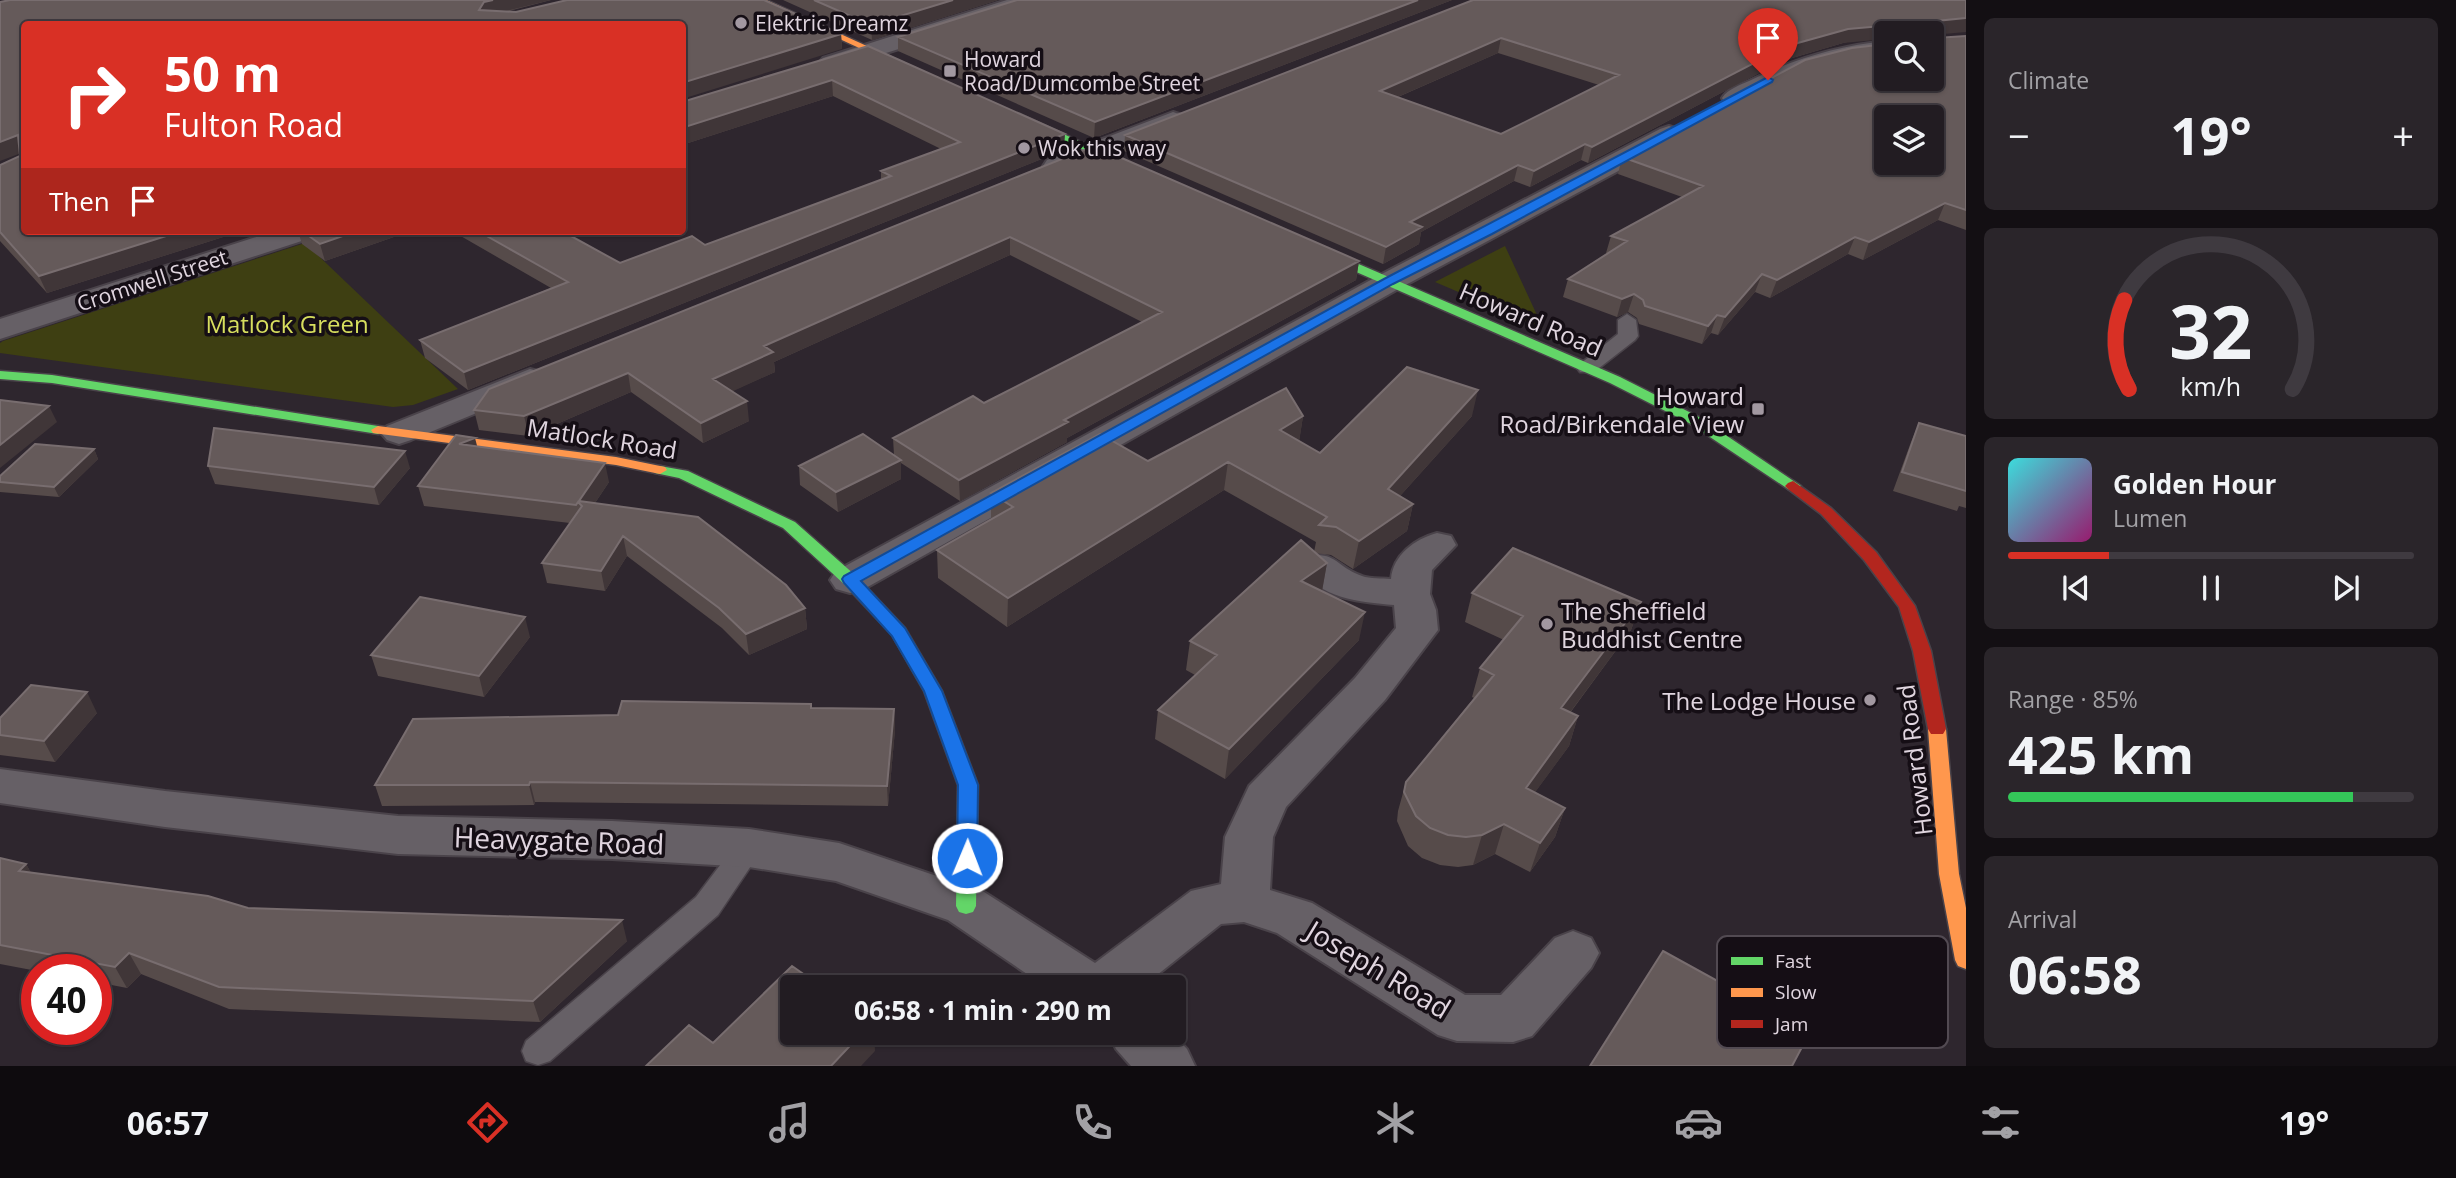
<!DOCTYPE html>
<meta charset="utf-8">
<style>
:root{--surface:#221c22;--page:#2a252a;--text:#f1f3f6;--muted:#a2a1a5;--line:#3f3a40;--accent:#d93025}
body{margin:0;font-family:"Open Sans",sans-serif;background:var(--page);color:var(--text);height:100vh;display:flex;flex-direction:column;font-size:26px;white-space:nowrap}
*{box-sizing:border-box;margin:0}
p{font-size:23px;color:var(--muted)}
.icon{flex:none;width:38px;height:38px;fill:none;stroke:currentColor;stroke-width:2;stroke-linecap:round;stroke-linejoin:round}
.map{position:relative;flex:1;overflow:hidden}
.sheet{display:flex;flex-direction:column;gap:18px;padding:18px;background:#130f13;width:490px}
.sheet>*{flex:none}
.hud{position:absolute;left:21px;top:21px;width:665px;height:214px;border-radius:7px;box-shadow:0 2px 5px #0004,0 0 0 2px var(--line);background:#d93025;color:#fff;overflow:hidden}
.fabs{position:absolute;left:1874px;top:21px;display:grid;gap:14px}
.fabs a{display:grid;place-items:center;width:70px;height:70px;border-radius:7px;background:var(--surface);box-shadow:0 2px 5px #0004,0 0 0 2px var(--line);font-size:35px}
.speed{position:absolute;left:21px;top:954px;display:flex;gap:14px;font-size:35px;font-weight:700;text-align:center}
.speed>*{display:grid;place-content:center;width:91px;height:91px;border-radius:50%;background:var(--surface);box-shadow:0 2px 5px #0004,0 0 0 2px var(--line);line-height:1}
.speed .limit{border:10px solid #d22;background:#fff;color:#111}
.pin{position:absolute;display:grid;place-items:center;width:60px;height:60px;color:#fff;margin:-72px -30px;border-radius:50% 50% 50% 0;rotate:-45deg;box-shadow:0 0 7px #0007}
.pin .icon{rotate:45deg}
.me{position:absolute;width:77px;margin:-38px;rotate:1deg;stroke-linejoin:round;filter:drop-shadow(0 0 5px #0008)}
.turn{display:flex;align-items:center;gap:24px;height:147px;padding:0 28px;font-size:32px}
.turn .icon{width:91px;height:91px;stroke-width:2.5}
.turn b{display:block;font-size:49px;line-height:60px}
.then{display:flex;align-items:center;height:66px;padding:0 28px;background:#0003;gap:14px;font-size:26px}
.big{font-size:52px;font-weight:700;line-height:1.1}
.sheet .widget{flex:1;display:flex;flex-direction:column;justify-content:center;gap:10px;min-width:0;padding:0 24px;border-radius:10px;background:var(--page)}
.sheet .dial{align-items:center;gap:0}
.dial svg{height:182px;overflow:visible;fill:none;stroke:var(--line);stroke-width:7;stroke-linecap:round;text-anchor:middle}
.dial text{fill:var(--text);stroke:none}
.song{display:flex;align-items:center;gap:21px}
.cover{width:84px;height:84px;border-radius:10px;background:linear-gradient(135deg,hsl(180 70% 55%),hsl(320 70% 35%))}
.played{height:7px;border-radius:4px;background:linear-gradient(90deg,var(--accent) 25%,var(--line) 25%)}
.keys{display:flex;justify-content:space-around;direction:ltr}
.heat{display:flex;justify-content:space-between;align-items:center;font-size:38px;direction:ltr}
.charge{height:10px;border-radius:5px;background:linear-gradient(90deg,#34c759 85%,var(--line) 0)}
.trip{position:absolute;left:780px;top:975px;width:406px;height:70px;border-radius:7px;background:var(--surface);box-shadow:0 2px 5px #0004,0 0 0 2px var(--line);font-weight:700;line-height:70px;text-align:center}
.tabs{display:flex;height:112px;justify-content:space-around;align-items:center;background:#0e0b0e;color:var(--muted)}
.tabs .icon{width:49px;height:49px}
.tabs .current{color:var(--accent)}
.tabs b{font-size:32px;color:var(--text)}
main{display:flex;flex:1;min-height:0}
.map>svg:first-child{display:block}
</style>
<main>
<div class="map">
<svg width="1966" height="1066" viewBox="0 0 1966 1066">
<rect width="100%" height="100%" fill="#2e262e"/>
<path fill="#3e3f12" d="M305,243L458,389L413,405L393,407L0,353V343L3,341Z
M1505,246L1543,328L1435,282Z"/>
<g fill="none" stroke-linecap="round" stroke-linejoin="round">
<g stroke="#4a434a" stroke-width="3">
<path id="lane" d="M1627,314L1636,320L1638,336L1635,340L1594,372H1580L1577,368L1580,364L1618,334V320Z
M749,837L759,840L763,848L718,915L550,1061L538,1065L526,1061L522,1051L526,1041L696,897L739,840Z"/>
</g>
<g stroke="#4a434a" stroke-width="4">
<path id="street" d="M1007,0H1040L1037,5L839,68H823L819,63L823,58Z
M1886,41V55C1831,61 1792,78 1743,103L1734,105L1725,103L1722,98C1728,89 1740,85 1749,81C1793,59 1837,46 1886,41Z
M1173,112L1182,115L1186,120L1182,125L1065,172L1056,174L1047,172L1043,166L1047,160Z
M1669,126L1678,129L1682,134L1678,139L1400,288L864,589L850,593L836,589L830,580L836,571L1378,276L1660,129Z
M275,231H318L314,237L0,339V319Z
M530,369L542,372L547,379L542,386L411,440L399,444L387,440L381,433L387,426Z
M1437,533L1451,536L1456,545L1432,570L1430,594L1436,610L1438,630L1385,700L1286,807L1273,837L1270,890L1312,903L1465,995H1501L1555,938L1573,931L1591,938L1599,953L1591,968L1532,1036L1513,1042L1457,1041L1438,1035L1277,933L1244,922L1221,924L1142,987H1046L948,920L836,881L749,867L612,859L398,854L165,827L0,803V769L165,791L398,816L612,821L749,829L839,843L984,892L1095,963L1191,891L1221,884L1225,837L1249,786L1355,678L1396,628L1394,605C1359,602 1320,599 1298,566L1304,557C1335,549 1337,568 1362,576C1370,579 1382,578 1391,579C1393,555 1415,539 1437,533Z
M1108,1032H1171L1187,1049L1195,1066H1131L1116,1049Z"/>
</g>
<g stroke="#4a434a" stroke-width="3">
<path id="fast" d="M1012,114H1020L1142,170L1133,172L1012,118Z
M1310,243L1620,377L1699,417L1801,486L1793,491L1788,489L1689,423L1610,383L1306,250V244Z
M0,371L52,375L378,426L385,430L378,434L52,383L0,379Z
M660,466L688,471L795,522L856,576L905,628L942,691L978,785L976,906L973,912L966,914L959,912L956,906L958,785L924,691L892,635L844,584L783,528L679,478L655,473L653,470L655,467Z"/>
</g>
<g stroke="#4a434a" stroke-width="3">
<path id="slow" d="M755,0H766L915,68L907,70Z
M378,426L616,457L665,467L667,470L660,474L616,465L373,433L371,430Z
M1937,722L1943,724L1946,729L1959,874L1966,908V969L1958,966L1955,960L1939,874L1928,729L1931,724Z"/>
</g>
<g stroke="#4a434a" stroke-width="3">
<path id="jam" d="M1793,481L1831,508L1876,552L1915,606L1931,651L1946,729L1943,734H1931L1928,729L1913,651L1899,607L1864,560L1821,514L1788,489L1785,486L1788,483Z"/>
</g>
<use href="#lane" fill="#666066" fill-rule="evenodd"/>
<use href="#street" fill="#666066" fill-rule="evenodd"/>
<use href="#fast" fill="#63d668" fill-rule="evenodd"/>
<use href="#slow" fill="#ff974d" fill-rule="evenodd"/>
<use href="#jam" fill="#b3261e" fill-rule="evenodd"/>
</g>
<path fill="#564b4a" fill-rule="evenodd" d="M551,0L505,12L841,34L842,49L24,24V231H242L47,293L0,241V165L20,156L0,2Z
M783,0H998L872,40Z
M1017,0H1452L1094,138L898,51V37Z
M1473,0H1966L1936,35V38L1966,36V230L1938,220L1863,260L1848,254L1770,298L1755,292L1718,335L1711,333L1702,344L1639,324L1637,318L1628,312L1617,317L1563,297L1568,279L1608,254L1606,253L1611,236L1682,197L1618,174L1622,157L1886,43L1932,33H1886L1843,43L1782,61L1588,163L1581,160L1530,187L1514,181L1421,232L1419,244L1383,264L1124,151L1125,135ZM1498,53L1599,85L1501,134L1398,97Z
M868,46L1064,150L468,390L425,358L420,340L551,288L452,231H562L620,263L705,245L881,180V171L941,149L833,96L682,145Z
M1094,146L1359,261L1356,280L1067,438V442L960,501L901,463V479L838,512L800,485L799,466L894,455L893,438L984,403L1142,322L1010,255L774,362L775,372L732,391L749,421L703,443L631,392L529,436L479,430L474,410Z
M298,231H411L325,261L302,244Z
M1303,416L1299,441L1320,453L1472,416L1400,496L1413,504L1407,531L1353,569L1331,555L1315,553L1327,563L1322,591L1359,640L1225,779L1155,739L1158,710L1195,675L1186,670L1190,641L1314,552L1316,542L1224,490L1007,627L938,578L937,550L991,519V493L1148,461Z
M1919,423L1966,436V508L1959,506L1957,511L1893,491L1911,442Z
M477,447L609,482L595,503L805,608L807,629L749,655L722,628L627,556L605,591L547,583L542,563L570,523L424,506L418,486Z
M94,449L98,459L59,497L0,492V476Z
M208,466L410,468L379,505L215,484Z
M1472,593L1641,602L1631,630L1570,713L1578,716L1569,746L1535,792L1565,808L1555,837L1530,872L1495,854L1473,865L1458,867L1440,865L1422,858L1408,846L1397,821L1398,811L1406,782L1474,698L1472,697L1480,668L1504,640L1465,622Z
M530,637L484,697L378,676L371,655Z
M812,708L894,709L895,730L888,806L535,802L534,805L382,806L375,785L618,715Z
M97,713L55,762L0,755V718Z
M0,858L26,864L31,873L248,908L627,941L540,1022L229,1009L141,974L127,988L96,982V970H37V971L0,964Z"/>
<path fill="#403638" d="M493,0H551L486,16L479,10L484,2Z
M953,0H998L872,40L871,25Z
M1418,0H1452L1094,138L1095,122Z
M1966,18V32L1932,35L1936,21Z
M1893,25L1890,33H1886V39L1843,43L1782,61L1588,163L1592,147L1787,46L1848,29Z
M841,34L842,49L682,99V83Z
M1501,38L1498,53L1377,106L1380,91Z
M832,80L833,96L682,145V128Z
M1065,134L1064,150L468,390L464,372Z
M18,135L24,152L0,161V142Z
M1585,144L1581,160L1530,187L1534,171Z
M1518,165L1514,181L1421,232L1419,244L1383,264L1386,247L1410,222Z
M1945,203L1938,220L1863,260L1869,242Z
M182,231H242L47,293L39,276Z
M357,231H411L325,261L320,244Z
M1010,237V255L774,362L775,372L716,399L713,379L764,346Z
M1855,237L1848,254L1770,298L1777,280Z
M1359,261L1356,280L1067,438V442L960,501L959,480L1064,420Z
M1762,274L1755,292L1718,335L1725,317Z
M1634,294L1628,312L1617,317L1622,299Z
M1717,315L1711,333L1702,344L1708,326Z
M628,373L631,392L529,436L524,416Z
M1478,390L1472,416L1382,516L1388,489Z
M747,401L749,421L703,443L701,423Z
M49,406L57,422L0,468V445Z
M1303,416L1299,443L1280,430Z
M475,438L480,457L459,444Z
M94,449L98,459L59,497L54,487Z
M405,451L410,468L379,505L374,487Z
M901,460V479L838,512L836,492Z
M1228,462L1224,490L1007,627L1008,598Z
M605,463L609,482L585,518L582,506L579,501Z
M1413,504L1407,531L1353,569L1359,541Z
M623,536L627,556L605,591L601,571Z
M1327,563L1322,591L1301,581Z
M1641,602L1631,630L1551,738L1561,708Z
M805,608L807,629L749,655L746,634Z
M1365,612L1359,640L1225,779L1229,749Z
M525,617L530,637L484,697L479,676Z
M87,692L97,713L55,762L44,741Z
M894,709L895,730L888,806L887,786Z
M1578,716L1569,746L1517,817L1526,788Z
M530,782L535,802L534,805L529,785Z
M1565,808L1555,837L1530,872L1540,843Z
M1504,824L1495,854L1473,865L1482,835Z
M26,864L38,885L19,871Z
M622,920L627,941L540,1022L533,1001Z
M129,953L141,974L127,988L115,967Z
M863,1032H874L875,1051L861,1066H831Z"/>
<path fill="#655a5a" stroke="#786d6f" stroke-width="2" fill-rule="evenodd" d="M10,0H493L484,2L479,10L516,12L567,0H764L841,34L682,83V24H24V231H182L39,276L0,232V165L20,156L18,135L0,142V2Z
M814,0H953L871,25Z
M1017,0H1418L1095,122L898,37Z
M1473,0H1966V18L1936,21V38L1966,36V210L1945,203L1869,242L1855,237L1777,280L1762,274L1725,317L1717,315L1708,326L1645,306L1643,300L1634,294L1622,299L1568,279L1627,241L1611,236L1703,186L1622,157L1805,60L1852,48L1886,44V79H1932V33H1892L1893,25L1848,29L1787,46L1592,147L1585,144L1534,171L1518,165L1410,222L1422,227L1386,247L1125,135ZM1501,38L1619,75L1501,134L1380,91ZM1886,117H1932V163H1886Z
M868,46L1065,134L464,372L420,340L568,282L478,231H562L620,263L692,236L705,245L891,176L881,171L960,142L832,80L682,128V102Z
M1094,146L1359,261L1064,420L1068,422L959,480L893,438L973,396L984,403L1162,312L1010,237L764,346L773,352L713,379L747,401L701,423L628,373L524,416L474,410L489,389Z
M302,231H357L320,244Z
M1407,367L1478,390L1388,489L1413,504L1359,541L1336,527L1319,525L1327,517L1228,462L1008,598L937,550L1013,507L991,493L1100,434L1148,461L1286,388L1303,416L1280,430L1320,453Z
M0,400L49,406L0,445Z
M1919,423L1966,436V491L1902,472Z
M214,428L405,451L374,487L208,466Z
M863,434L901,460L836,492L799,466Z
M456,435L475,438L459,444L605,463L579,501L698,517L786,585L805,608L746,634L719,608L623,536L601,571L542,563L582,506L578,502L576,505L418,486Z
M35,444L94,449L54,487L0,482V476Z
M1301,540L1327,563L1301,581L1365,612L1229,749L1158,710L1217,655L1190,641Z
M1513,548L1641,602L1561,708L1578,716L1526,788L1565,808L1540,843L1504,824L1482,835L1466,837L1448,835L1430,828L1416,816L1404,792L1406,782L1494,675L1480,668L1523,616L1472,593Z
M420,597L525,617L479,676L371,655Z
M31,685L87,692L44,741L0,735V718Z
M622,701L811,704V708L894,709L887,786L530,782L529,785H375L413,719L618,715Z
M0,858L26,864L19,871L208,896L248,908L622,920L533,1001L219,987L129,953L115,967L0,945Z
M1663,951L1810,1032L1792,1066H1590Z
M792,966L822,987H793V1032H863L831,1066H646L689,1025L713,1043Z"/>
<path fill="#1a73e8" stroke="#114b97" stroke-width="2" d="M1768,77L1773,80L1772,82L1492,234L1393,284L861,581L905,628L942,691L978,785L977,858L974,863L967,866L960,863L957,858L958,785L924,691L892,636L844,583L842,579L844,576L1384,279Z"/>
<g fill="#a298a1" stroke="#150e15" stroke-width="2.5">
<circle cx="741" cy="23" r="7"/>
<rect x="943" y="64" width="14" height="14" rx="3.5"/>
<circle cx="1024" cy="148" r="7"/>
<rect x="1751" y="402" width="14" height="14" rx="3.5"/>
<circle cx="1547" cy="624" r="7"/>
<circle cx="1870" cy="700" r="7"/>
</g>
<g text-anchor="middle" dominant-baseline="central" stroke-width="7" stroke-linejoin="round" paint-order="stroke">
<g font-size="21" fill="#e0d5df" stroke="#150e15" text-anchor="start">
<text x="755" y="23">Elektric Dreamz</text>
<text x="964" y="59">Howard<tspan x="964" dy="24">Road/Dumcombe Street</tspan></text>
<text x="1038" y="148">Wok this way</text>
</g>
<g font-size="21" fill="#e0d5df" stroke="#150e15">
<text transform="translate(152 280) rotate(-18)">Cromwell Street</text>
</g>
<g font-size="24" fill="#e0d5df" stroke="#150e15">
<text transform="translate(1531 319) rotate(23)">Howard Road</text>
<text transform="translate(602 438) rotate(9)">Matlock Road</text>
<text transform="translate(1914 760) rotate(-97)">Howard Road</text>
</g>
<g font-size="24" fill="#d7de5e" stroke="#150e15">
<text x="287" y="323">Matlock Green</text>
</g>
<g font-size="24" fill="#e0d5df" stroke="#150e15" text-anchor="end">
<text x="1744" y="395">Howard<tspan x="1744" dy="28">Road/Birkendale View</tspan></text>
<text x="1561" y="610" text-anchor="start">The Sheffield<tspan x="1561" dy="28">Buddhist Centre</tspan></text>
<text x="1856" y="700">The Lodge House</text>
</g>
<g font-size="28" fill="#e0d5df" stroke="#150e15">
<text transform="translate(559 840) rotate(2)">Heavygate Road</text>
<text transform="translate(1379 969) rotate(31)">Joseph Road</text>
</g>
</g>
<rect x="1717" y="936" width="231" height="112" rx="10" fill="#150e15" stroke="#524a52" stroke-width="2"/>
<rect x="1731" y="957" width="32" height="8" fill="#63d668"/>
<rect x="1731" y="988" width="32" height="9" fill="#ff974d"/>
<rect x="1731" y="1020" width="32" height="8" fill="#b3261e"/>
<g font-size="19" fill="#e0d5df">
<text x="1775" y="968">Fast</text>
<text x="1775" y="999">Slow</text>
<text x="1775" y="1031">Jam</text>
</g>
</svg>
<div class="fabs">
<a><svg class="icon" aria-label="search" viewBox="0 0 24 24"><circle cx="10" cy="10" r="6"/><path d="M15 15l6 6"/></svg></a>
<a><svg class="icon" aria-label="layers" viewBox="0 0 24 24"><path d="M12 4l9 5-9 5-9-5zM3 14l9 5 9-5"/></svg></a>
</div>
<div class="speed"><div class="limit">40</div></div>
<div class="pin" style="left:1768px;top:80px;background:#d93025"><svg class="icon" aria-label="arrive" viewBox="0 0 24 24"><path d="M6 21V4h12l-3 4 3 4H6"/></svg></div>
<svg class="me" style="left:967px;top:858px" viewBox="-20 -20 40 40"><circle r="17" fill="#1a73e8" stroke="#fff" stroke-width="3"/><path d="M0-11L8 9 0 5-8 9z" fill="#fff"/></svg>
<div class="trip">06:58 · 1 min · 290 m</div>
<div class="hud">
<div class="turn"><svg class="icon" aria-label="right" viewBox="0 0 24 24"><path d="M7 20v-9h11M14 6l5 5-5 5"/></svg><div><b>50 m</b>Fulton Road</div></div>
<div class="then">Then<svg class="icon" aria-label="arrive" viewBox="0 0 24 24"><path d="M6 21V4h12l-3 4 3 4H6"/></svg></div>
</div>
</div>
<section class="sheet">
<div class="widget"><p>Climate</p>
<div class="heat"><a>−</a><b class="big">19°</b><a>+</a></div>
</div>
<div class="widget dial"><svg viewBox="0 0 100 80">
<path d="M14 69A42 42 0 1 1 86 69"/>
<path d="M14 69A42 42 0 0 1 12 30" stroke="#d93025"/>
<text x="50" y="56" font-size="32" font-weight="700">32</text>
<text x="50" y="72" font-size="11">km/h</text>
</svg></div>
<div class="widget">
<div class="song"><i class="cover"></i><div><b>Golden Hour</b><p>Lumen</p></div></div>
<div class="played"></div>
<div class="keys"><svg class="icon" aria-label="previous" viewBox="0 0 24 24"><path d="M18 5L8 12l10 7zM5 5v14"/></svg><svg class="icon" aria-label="pause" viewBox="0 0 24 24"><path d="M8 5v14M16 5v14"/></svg><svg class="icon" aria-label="next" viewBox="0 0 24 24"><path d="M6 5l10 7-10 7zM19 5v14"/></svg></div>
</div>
<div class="widget"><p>Range · 85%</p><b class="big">425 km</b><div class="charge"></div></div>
<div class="widget"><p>Arrival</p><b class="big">06:58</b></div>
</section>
</main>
<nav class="tabs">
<b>06:57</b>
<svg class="icon current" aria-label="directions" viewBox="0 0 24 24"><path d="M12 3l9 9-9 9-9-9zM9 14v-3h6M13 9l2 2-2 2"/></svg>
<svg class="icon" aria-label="music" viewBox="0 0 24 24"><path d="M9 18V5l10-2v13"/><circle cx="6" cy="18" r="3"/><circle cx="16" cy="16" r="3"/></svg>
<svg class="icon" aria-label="phone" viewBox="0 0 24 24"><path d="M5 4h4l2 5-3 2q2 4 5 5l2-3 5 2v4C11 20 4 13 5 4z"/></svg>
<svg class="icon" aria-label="climate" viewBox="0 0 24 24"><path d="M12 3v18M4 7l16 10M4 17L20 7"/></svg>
<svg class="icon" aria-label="car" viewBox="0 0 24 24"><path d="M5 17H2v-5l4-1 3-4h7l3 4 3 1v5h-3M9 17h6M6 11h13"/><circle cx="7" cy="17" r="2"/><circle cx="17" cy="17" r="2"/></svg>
<svg class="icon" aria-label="filters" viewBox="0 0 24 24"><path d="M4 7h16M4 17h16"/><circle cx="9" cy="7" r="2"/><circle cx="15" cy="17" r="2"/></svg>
<b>19°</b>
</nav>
